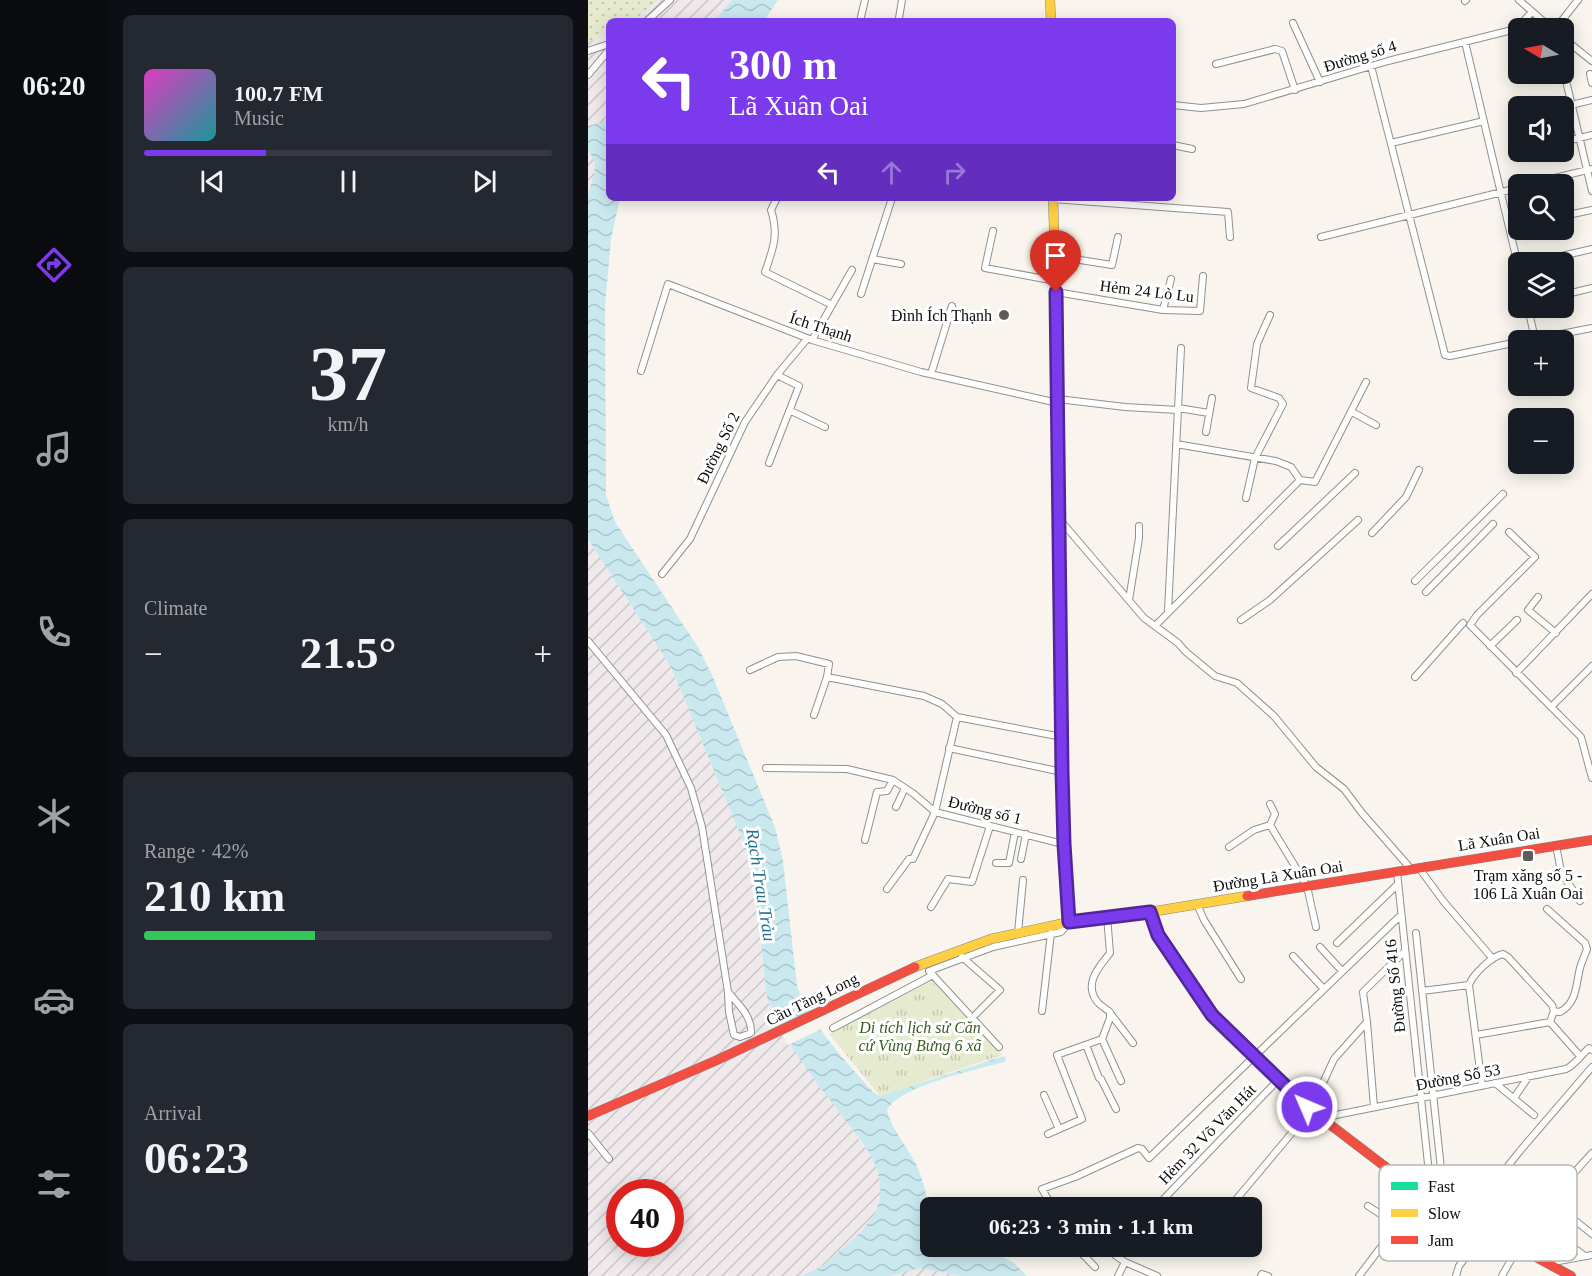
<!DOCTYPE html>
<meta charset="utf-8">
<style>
:root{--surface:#171b24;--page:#242831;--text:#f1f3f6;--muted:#9ea1a6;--line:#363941;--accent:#7c3aed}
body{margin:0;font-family:Georgia,serif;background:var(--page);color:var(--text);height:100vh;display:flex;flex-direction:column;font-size:22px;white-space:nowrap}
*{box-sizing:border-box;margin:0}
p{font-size:20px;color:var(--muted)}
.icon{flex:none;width:33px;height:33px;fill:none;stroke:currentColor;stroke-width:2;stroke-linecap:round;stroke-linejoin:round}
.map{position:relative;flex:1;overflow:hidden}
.details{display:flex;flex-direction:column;gap:15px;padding:15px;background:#0d0f14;width:480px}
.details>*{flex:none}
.top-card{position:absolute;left:18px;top:18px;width:570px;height:183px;border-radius:9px;box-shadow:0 3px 15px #0003;background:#7c3aed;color:#fff;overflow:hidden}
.needle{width:39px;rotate:280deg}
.controls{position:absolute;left:920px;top:18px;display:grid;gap:12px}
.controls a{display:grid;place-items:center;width:66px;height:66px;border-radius:9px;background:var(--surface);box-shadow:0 3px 15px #0003;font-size:30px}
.speed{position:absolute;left:18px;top:1179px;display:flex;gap:12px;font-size:30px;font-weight:700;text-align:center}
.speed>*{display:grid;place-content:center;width:78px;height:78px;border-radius:50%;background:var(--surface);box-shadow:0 3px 15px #0003;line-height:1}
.speed .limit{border:9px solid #d22;background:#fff;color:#111}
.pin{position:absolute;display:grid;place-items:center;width:51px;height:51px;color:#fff;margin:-62px -26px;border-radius:50% 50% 50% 0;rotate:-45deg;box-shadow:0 0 6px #0007}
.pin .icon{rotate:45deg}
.me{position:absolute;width:66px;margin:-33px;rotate:315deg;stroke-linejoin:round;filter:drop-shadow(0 0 4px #0008)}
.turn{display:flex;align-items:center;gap:21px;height:126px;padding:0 24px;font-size:27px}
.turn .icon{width:78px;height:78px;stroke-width:2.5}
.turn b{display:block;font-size:42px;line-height:51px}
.lanes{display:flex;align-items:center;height:57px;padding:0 24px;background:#0003;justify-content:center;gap:30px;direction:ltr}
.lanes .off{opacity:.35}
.big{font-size:45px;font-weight:600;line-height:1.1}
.details .tile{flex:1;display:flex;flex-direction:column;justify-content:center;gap:9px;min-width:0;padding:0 21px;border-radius:9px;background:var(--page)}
.details .dial{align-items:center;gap:0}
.dial b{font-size:78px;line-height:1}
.song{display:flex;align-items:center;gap:18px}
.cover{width:72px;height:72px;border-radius:9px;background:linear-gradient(135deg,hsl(310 70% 55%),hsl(180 70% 35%))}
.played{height:6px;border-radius:3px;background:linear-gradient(90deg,var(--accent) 30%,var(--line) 30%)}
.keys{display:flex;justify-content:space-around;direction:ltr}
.heat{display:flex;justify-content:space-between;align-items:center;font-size:33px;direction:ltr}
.charge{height:9px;border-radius:4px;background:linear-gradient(90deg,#34c759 42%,var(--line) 0)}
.trip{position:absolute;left:332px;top:1197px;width:342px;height:60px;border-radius:9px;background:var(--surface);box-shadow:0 3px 15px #0003;font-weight:600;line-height:60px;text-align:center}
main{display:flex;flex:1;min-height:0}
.menu{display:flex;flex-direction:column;width:108px;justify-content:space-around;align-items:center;background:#090b0e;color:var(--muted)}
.menu .icon{width:42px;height:42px}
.menu .on{color:var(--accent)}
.menu b{font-size:27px;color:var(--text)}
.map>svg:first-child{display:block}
</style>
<main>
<nav class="menu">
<b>06:20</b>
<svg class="icon on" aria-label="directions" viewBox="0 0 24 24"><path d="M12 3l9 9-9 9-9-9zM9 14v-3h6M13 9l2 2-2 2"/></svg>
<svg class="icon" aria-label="music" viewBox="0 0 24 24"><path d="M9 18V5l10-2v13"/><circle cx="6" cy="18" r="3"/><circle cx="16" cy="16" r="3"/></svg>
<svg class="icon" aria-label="phone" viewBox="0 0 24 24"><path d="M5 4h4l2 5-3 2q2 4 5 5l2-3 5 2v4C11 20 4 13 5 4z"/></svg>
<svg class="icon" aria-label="climate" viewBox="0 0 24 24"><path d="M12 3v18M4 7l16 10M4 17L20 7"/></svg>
<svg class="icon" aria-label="car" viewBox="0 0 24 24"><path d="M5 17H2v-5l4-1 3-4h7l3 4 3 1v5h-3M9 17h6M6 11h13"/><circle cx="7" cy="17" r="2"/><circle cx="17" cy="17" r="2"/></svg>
<svg class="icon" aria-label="filters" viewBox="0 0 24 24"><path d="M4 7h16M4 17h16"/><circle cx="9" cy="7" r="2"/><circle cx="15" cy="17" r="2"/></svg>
</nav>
<section class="details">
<div class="tile">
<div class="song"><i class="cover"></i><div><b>100.7 FM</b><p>Music</p></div></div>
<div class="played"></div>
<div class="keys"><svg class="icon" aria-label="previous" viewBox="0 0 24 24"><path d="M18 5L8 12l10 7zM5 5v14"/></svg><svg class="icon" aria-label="pause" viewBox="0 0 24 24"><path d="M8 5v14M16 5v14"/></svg><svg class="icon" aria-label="next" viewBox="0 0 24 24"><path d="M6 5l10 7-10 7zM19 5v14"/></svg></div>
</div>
<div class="tile dial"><b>37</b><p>km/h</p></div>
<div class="tile"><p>Climate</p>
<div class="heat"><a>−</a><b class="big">21.5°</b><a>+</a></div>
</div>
<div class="tile"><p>Range · 42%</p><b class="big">210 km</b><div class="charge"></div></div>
<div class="tile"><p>Arrival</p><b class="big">06:23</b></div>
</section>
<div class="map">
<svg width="1004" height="1276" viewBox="0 0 1004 1276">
<defs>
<pattern id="industrial-furrows" width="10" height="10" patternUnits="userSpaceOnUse" patternTransform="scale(1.5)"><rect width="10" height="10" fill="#efe9eb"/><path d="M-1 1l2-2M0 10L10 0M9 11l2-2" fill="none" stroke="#ccc6c8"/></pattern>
<pattern id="grass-dots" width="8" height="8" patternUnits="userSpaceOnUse" patternTransform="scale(1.5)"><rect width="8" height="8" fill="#e6ebd0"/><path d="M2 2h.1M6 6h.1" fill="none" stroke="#c4c8b1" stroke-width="1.8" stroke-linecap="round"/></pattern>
<pattern id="park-tufts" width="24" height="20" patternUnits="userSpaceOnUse" patternTransform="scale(1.5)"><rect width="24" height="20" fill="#e6ebd0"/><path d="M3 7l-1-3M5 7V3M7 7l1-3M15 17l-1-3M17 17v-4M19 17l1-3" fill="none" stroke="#c4c8b1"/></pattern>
<pattern id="water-waves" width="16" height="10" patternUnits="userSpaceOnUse" patternTransform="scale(1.5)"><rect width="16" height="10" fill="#c9e9ef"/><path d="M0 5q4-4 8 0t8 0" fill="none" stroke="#abc6cc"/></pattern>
</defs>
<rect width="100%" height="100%" fill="#f9f5ee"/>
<path fill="url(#industrial-furrows)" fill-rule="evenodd" d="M0,0H144L126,21H21V144L0,194Z
M0,539L83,667L155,841L166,881L179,997L183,1007L206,1049L284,1157L342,1269L373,1276H0ZM32,1192H82V1244H32Z"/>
<path fill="url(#grass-dots)" d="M0,0H70L45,21H21V35L0,42Z"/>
<path fill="url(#park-tufts)" d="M343,981L353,989L414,1055L292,1096L241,1034Z"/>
<path fill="url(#water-waves)" d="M144,0H190L176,21H126Z
M21,120V198H32L23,239L17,306L18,495L27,522L110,647L124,675L187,827L195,861L209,986C225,1028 256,1059 285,1092L292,1096L416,1056L418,1059L416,1062C391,1069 307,1087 299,1111C304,1129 319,1147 328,1164C341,1191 342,1218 342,1246L397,1247L426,1263L439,1276H373L332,1268L302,1276H211C233,1271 247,1255 263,1241C282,1224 297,1207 291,1178C288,1157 272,1140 260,1124C231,1084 195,1044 179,997L166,881L155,841L83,667L0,539V194C4,181 13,162 0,152V126Z"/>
<path fill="#f9f5ee" d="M228,1017L235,1028L200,1045L194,1034Z"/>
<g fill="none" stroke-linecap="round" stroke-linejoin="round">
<g stroke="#92908d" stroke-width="8">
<path id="street" d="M931,0L963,28
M877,1L878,0
M311,18L314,0
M59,21L82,0
M272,21L277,0
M705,23L732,82
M968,28L990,0
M975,38L1004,61
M877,42L930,265
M0,51L21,44
M628,64L687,49L694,51L707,90
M783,66L857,355L862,356L930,342
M975,68L1004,191
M1002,74L1004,83
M0,75L21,50
M585,105L613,108L656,104L800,61L928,29L943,13
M975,107L1004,100
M975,142L1004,135
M803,143L896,121
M585,145L604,149
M942,184L1004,169
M189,198L183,210C191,235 185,249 177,272L244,305
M465,199L640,212L642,237
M975,216L1004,210
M405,231L397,268L468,281
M733,237L930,188
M467,256L524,265L530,237
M284,259L313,264
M947,262L1004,249
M468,292L575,310L612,311L615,276
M273,294L304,198
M975,295L1004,288
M940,308L947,339L1004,328
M575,310L583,279
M224,340L264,270
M53,371L80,284L224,340L333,372L470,403
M343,374L364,306
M470,399L537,407L590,410
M590,408L621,413
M203,411L237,427
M764,412L788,425
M618,432L624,398
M588,444L688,461L703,467L712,480
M181,463L211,386L189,375
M658,498L667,458L695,404L691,398L663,388L669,344L682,315
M472,520L556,618L567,626L712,480L727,482L778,382
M921,532L947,557L889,615L882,625L993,737L1004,778
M784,533L818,497L831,470
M690,546L767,473
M74,574L102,539L157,422L189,375L219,339
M827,581L915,494
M838,592L905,524
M950,597L940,610L968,633
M541,600L551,538V526
M580,611L593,348
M653,620L682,600L770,520
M567,626L590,643L598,652L627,676L649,683L686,716L728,767L756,789L774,813L823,869
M0,641L78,735L103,788L114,827L140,992L141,1012L146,1035L152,1037L163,1033C164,1016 150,1004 140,992
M902,646L929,620
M162,670L190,657L208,656L241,664L239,677L336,696L354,704L369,717L474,737
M928,673L1004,594
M827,677L875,623
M963,707L1004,666
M226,715L239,677
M361,748L474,772
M178,768L259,769L305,780L326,794L347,812L475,844
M308,807L317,788
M682,825L687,814L682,804
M277,840L289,792L299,791L305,780
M968,845L973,872L992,901
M641,847L666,830L682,825L719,886L728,927
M433,859L438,834
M408,863H421L427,832
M831,868L856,902L905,959
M809,872L843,1192
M299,889L321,859H325L347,812L369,717
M609,904L616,920L653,979
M343,907L360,879L384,882L402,826
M959,909L997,943L999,949C997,955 994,961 992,968C988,984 989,1003 972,1012L966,1011
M430,933L435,880
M828,933L853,1169
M749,943L810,884
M732,947L754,971
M705,956L735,988
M374,957L412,990L388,1014
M834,991L881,985
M454,1011L463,933
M522,1013L545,1043
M779,1022L786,1107
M962,1022L992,1056
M245,1028L345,975
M888,1035L962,1022
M514,1039L533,1081
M498,1045L511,1078L513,1079L528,1109
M411,1047L341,971L405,947L473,932L479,925
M907,1083L946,1115
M894,1086L881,985C885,974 904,956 915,954L920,957L964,1005L966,1011L962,1022
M456,1095L471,1129
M926,1098L941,1076
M715,1103L734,1085L746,1059L779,1022L775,992L817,951
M733,1118L978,1069C987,1065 993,1055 1001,1048L1004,1050
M0,1133L21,1159
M460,1134L494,1119L469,1055L514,1039L522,1018V1012C517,1008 511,1005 508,1000C496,982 512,966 522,953L519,916
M780,1206L809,1225
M465,1208L454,1189L487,1177L550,1148L554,1149L561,1158L813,915
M567,1208L691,1079
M641,1208L723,1110
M882,1214L931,1152L1004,1067
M984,1218L1004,1234
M976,1241L997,1256
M487,1246L507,1267
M495,1255L507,1246
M537,1262L569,1276
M960,1263L1004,1255
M530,1276L537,1262L528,1256L532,1246
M673,1276L674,1274L680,1276
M771,1276L836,1190
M868,1276L871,1266L898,1230
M914,1276C937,1232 969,1190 1004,1153"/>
</g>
<g stroke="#898784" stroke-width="10">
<path id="fast" d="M562,912L570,935L624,1015L719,1107L740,1123"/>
</g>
<g stroke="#898784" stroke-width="10">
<path id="slow" d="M462,0L463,21
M465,198L470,349L473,643
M327,967L403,939L486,921L562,912L659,896"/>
</g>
<g stroke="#898784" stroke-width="10">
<path id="jam" d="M473,643L475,844L481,922
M659,896L1004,840
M0,1116L127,1061L327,967
M740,1123L816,1181L856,1198L882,1214L898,1230L983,1276"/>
</g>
<use href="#street" stroke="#fefefc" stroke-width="6"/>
<use href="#fast" stroke="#16e098" stroke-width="9"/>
<use href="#slow" stroke="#ffcf43" stroke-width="9"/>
<use href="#jam" stroke="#f24e42" stroke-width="9"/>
</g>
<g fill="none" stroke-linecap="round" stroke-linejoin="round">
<g stroke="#51269a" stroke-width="15">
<path id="route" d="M468,292L474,772L476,844L481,922L562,912L570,935L624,1015L719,1107"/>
</g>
<use href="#route" stroke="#7c3aed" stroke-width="10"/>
</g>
<g fill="#5e5d5a" stroke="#fff" stroke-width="2">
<circle cx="416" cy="315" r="6"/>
<rect x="934" y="850" width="12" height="12" rx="3"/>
</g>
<g text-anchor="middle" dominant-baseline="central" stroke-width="6" stroke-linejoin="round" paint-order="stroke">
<g font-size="16" fill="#0b0b0b" stroke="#fff">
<text transform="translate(772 56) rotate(-17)">Đường số 4</text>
<text transform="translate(559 291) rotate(7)">Hẻm 24 Lò Lu</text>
<text transform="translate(233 327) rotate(18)">Ích Thạnh</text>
<text transform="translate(130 448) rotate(-64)">Đường Số 2</text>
<text transform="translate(397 810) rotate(14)">Đường số 1</text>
<text transform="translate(911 839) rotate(-9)">Lã Xuân Oai</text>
<text transform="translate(690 876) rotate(-9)">Đường Lã Xuân Oai</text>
<text transform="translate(807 986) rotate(-96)">Đường Số 416</text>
<text transform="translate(224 999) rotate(-26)">Cầu Tăng Long</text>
<text transform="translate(870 1077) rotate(-11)">Đường Số 53</text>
<text transform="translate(619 1134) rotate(-46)">Hẻm 32 Võ Văn Hát</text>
</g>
<g font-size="16" fill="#0b0b0b" stroke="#fff" text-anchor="end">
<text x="404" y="315">Đình Ích Thạnh</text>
<text x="940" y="875" text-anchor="middle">Trạm xăng số 5 -<tspan x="940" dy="18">106 Lã Xuân Oai</tspan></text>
</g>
<g font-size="16" font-style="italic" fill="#385b22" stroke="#fff">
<text x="332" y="1027">Di tích lịch sử Căn<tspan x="332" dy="18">cứ Vùng Bưng 6 xã</tspan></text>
</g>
<g font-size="18" font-style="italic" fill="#22738f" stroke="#fff">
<text transform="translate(173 885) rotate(81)">Rạch Trau Trảu</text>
</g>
</g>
<rect x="791" y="1165" width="198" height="96" rx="9" fill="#fff" stroke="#b6b6b6" stroke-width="1.5"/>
<rect x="803" y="1182" width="27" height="8" fill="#16e098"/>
<rect x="803" y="1209" width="27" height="8" fill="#ffcf43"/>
<rect x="803" y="1236" width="27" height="8" fill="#f24e42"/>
<g font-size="16" fill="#0b0b0b">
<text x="840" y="1192">Fast</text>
<text x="840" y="1219">Slow</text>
<text x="840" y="1246">Jam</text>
</g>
</svg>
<div class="controls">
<a><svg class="needle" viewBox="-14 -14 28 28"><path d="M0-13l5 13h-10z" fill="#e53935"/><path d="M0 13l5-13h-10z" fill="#9ea1a6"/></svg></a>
<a><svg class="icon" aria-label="sound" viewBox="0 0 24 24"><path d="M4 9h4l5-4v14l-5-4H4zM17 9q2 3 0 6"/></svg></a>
<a><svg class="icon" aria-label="search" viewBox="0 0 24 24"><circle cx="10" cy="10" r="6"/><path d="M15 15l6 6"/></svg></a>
<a><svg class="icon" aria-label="layers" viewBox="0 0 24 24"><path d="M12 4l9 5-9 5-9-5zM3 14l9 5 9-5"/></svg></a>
<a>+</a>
<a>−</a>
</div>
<div class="speed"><div class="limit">40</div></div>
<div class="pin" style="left:468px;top:292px;background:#d93025"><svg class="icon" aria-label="arrive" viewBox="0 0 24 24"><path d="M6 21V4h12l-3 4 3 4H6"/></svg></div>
<svg class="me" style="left:719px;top:1107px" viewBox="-20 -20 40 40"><circle r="17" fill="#7c3aed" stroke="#fff" stroke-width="3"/><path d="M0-11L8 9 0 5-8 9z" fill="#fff"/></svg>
<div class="trip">06:23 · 3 min · 1.1 km</div>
<div class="top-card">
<div class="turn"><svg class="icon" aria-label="left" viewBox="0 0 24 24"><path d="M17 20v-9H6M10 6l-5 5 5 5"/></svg><div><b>300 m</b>Lã Xuân Oai</div></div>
<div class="lanes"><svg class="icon" aria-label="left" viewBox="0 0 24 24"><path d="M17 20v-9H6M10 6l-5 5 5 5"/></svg><svg class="icon off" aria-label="ahead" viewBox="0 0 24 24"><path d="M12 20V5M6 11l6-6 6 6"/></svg><svg class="icon off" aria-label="right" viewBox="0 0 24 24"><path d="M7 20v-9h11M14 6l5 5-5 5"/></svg></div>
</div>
</div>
</main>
